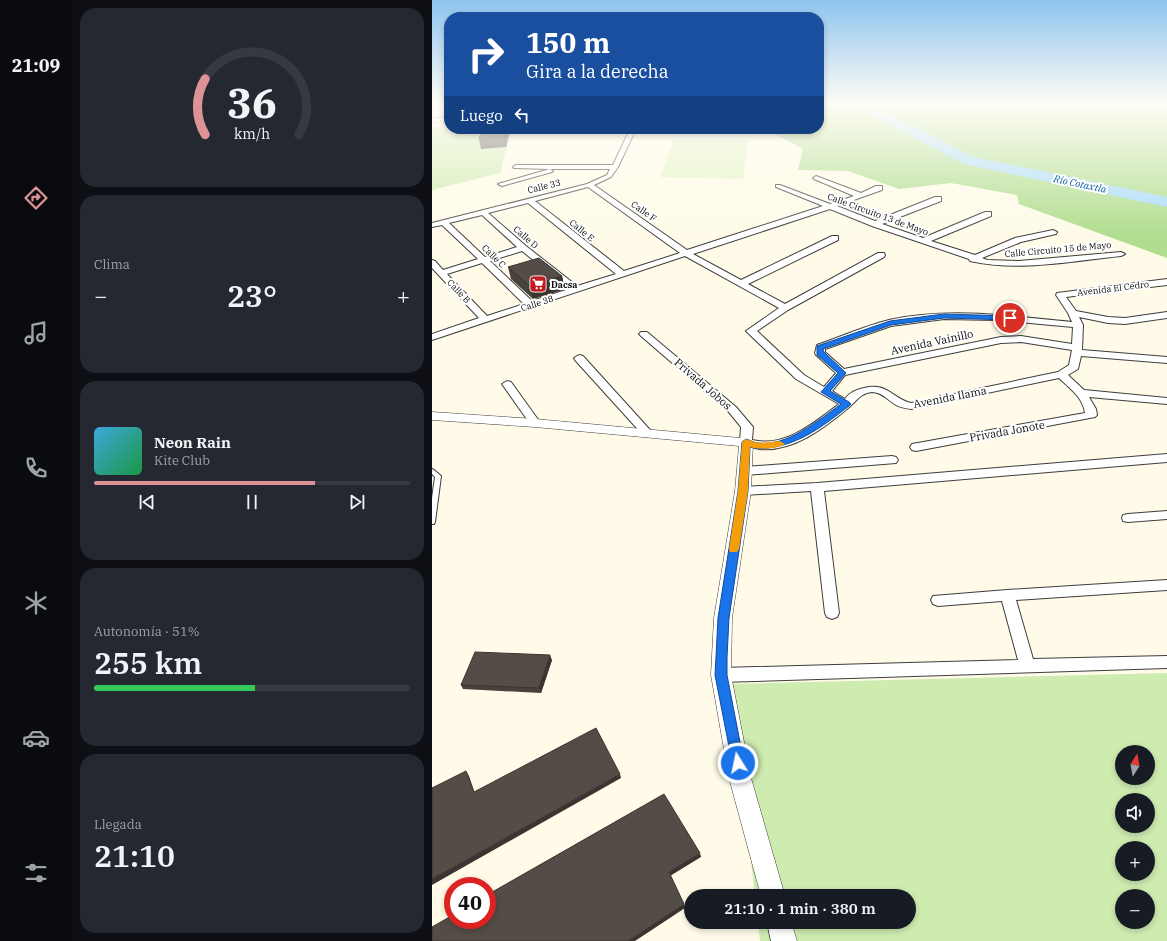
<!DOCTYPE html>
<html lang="es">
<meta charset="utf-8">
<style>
:root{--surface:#171b24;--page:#242831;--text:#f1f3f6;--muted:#9ea1a6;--line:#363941;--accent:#dc9296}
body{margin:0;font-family:"IBM Plex Serif",serif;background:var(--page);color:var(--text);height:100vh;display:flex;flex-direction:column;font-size:15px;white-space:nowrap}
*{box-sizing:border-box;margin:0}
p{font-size:13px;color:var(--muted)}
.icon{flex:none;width:22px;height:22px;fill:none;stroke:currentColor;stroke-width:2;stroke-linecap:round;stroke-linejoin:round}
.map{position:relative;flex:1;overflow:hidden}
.side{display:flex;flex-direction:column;gap:8px;padding:8px;background:#0d0f14;width:360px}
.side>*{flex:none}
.banner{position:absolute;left:12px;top:12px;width:380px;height:122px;border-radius:16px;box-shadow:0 2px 6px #0003;background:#1a4fa0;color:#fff;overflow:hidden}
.needle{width:26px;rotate:11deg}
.controls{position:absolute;left:683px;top:745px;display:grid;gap:8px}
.controls a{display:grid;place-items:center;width:40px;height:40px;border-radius:50%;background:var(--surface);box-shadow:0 2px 6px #0003;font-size:20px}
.speed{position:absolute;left:12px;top:877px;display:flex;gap:8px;font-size:20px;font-weight:700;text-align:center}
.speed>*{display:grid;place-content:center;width:52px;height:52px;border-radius:50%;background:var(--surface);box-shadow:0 2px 6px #0003;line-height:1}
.speed .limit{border:6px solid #d22;background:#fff;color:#111}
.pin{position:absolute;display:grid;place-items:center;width:34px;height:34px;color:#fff;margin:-17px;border:2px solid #fff;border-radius:50%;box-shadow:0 1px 4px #0007}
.me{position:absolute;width:44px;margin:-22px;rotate:350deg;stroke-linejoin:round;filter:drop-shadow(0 0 3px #0008)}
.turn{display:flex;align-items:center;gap:14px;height:84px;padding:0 16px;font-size:18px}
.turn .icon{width:52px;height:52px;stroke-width:2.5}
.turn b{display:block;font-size:28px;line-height:34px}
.then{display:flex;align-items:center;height:38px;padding:0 16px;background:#0003;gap:8px;font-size:15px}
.big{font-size:30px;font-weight:600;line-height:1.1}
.side .widget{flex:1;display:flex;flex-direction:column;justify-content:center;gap:6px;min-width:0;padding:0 14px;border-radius:16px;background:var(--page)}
.side .dial{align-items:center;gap:0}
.dial svg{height:104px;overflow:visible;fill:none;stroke:var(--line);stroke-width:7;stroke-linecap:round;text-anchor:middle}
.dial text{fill:var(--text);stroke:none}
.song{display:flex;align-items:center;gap:12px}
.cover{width:48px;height:48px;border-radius:6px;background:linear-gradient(135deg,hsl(200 70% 55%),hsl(140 70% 35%))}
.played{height:4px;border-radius:2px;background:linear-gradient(90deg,var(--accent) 70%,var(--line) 70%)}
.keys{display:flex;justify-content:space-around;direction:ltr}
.heat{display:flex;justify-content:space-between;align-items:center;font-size:22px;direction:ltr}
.charge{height:6px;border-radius:3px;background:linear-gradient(90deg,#34c759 51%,var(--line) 0)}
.trip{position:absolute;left:252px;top:889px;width:232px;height:40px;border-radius:20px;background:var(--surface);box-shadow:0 2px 6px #0003;font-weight:600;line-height:40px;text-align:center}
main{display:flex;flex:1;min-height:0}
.tabs{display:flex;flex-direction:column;width:72px;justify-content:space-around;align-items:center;background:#090b0e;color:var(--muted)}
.tabs .icon{width:28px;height:28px}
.tabs .on{color:var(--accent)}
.tabs b{font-size:18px;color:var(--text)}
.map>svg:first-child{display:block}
</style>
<main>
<nav class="tabs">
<b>21:09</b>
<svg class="icon on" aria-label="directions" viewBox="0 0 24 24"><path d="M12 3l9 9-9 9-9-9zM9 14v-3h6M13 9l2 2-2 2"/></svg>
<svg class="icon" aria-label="music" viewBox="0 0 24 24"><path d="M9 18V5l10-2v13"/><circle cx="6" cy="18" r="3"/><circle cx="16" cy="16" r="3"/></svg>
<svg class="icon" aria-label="phone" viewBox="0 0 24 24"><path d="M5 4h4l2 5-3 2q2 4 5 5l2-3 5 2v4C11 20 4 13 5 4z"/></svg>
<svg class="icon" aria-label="climate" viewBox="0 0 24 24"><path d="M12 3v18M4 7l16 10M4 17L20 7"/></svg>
<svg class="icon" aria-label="car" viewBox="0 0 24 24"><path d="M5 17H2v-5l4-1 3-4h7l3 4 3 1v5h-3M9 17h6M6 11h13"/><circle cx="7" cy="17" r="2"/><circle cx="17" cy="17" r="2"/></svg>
<svg class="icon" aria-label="filters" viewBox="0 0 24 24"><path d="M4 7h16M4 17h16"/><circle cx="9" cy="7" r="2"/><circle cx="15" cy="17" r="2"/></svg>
</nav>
<section class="side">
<div class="widget dial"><svg viewBox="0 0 100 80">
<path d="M14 69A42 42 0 1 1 86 69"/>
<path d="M14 69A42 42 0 0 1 14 26" stroke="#dc9296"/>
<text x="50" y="56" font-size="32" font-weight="700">36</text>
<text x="50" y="72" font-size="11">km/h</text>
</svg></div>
<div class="widget"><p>Clima</p>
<div class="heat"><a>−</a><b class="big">23°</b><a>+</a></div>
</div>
<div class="widget">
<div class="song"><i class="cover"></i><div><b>Neon Rain</b><p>Kite Club</p></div></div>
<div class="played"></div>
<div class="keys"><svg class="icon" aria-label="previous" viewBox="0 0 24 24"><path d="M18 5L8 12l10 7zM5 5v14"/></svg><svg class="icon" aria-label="pause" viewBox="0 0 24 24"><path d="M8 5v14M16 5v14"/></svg><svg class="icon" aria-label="next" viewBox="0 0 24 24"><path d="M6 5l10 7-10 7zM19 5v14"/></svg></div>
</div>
<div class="widget"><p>Autonomía · 51%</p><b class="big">255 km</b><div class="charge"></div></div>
<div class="widget"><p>Llegada</p><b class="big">21:10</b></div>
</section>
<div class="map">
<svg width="735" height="941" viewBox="0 0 735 941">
<rect width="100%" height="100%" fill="#fffbe8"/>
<path fill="#ceebb0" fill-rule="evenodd" d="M0,127H17V129H80L68,173L0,190Z
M735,673V941H328L326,922H477V896H323L299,684ZM690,752H716V778H690ZM690,800H716V826H690ZM690,848H716V874H690ZM690,896H716V922H690Z"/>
<path fill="#b0dd8e" d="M387,105H735V258L587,204L585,195L519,183L467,189L416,171L366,170L371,149L334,129H387Z"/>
<path fill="#e1f2c2" d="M242,139H316L311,179L228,177Z"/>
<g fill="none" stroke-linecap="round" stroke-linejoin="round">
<path fill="#a9dbfa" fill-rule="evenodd" d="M424,105H441L542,157L735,197V207L532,164L425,108Z"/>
<g stroke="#3d3d3d" stroke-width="2">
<path id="service" d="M0,469L2,470L9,476L3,522L2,524H0V498L3,477L0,474Z"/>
</g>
<g stroke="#3d3d3d" stroke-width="2">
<path id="minor" d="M198,129H226L229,131L226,133H202L186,167L179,177L162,185L255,250L391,206L344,187V185H348L398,204L422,196L382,179L381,178L384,176L429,193L444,186H450V190L405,206L443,221L503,197H509V201L450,224L491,238L553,212H559V216L499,241L543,255L583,238L621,230L625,232L624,234L589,242L550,258L555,260L587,261L689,252L693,254L689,256C639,261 587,272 538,261L537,259L440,226L398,209L261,254L309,280L400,236H406V240L316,284L353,304L446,253H452L453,255L452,257L356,310L325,331L372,375L392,387L404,373L384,355L383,353L385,345C408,337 433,326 457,320C517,307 579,316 640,322L636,313L624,295L625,293L735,279V285L634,297L644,311L676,317L693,318L735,312V318L693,324L676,323L647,317L651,325L650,350L735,357V363L649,356L646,369L636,375L652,390L735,398V404L657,397L664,409L665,415L663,417L484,451L480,450L478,447L480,444L653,413C651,397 637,388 627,378L479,409C474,408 469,408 464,405C457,401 450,392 440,392C428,393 424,402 415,409C392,428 361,452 328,449C322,448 316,446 310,445L308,442L309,427L296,411L209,336L207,334L209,332H215L304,407L321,427L320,440C353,448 382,423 407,404L364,379L314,331L347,308L253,256L0,340V334L47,318L0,268V260L3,261L11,270L46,259L10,225L0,227V223L155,184L175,175L178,169H118L121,171L120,172L70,186L66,184L118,169L82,168L81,167L84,165H181ZM156,187L248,253L192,271L103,201ZM96,203L184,274L145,286L94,246L56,213ZM50,215L85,247L53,257L17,223ZM90,251L137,289L100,301L58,261ZM50,263L92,304L55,316L15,274ZM512,319L565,320L641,327L640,344L589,336L569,337L412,369L393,352V349L459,326ZM589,342L640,350L637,365L626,372L479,403C460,398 455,382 432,388C424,390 418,392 413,399L400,391L413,375L569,343Z
M147,355L151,356L219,431L221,433L219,435H211L143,360L142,358Z
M75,381L79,382L107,421L109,423L107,425H99L70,384Z
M735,454V462L392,491L407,613L405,617L400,619L395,617L393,613L379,491L311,495L307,494L305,491L307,488L311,487L385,483Z
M460,456L464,457L466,460L464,463L313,475L309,474L307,471L309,468L313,467Z
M735,511V519L696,522L691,521L690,518L691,515L696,514Z
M735,580V590L584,600L601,659L735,656V668L289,682L283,680L281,675L283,670L289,668L586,660L570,601L506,606L501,604L499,600L501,596L575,590Z"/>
</g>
<g stroke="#3d3d3d" stroke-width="1">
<path id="tertiary" d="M17,117V121L0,122V118Z
M0,412L103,419L319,439L321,442L319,491L300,618L299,675L319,778L353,896H329L297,778L279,675L282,618L303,491L307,446L103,427L0,420Z
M335,922H359L365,941H339Z"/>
</g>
<use href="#service" fill="#fff" fill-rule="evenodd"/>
<use href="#minor" fill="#fff" fill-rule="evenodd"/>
<use href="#tertiary" fill="#fff" fill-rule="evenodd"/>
</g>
<path fill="#48413c" d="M77,134L74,147L49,149L47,139Z
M76,267L130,276L133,289L101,299L79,279Z
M120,660L109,693L31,689L29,685Z"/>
<path fill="#3b3531" d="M74,129H76L77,134L74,147L71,137Z
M130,276L133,289L101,299L98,286Z
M118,655L120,660L109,693L107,688Z
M34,771L37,776L44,797L42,792Z
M188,774L189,778L0,885V879Z
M268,853L269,857L238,876L237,872Z
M252,904L253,908L203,941H196Z"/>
<path fill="#544c46" stroke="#3b3531" d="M50,129H74L71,137L47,139Z
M107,258L130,276L98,286L76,267Z
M43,652L118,655L107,688L29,685Z
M164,728L188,774L0,879V788L34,771L42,792Z
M232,794L268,853L237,872L252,904L196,941H0V927L21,915V920H55V895Z"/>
<linearGradient id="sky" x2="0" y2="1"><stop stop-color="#8fc4ef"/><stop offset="0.44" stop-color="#fffdf5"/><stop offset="1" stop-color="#fffdf5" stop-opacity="0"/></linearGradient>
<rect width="735" height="237" fill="url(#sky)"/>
<path fill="#1a73e8" stroke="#114b97" d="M512,314L578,316L582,318L578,320L512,318L459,325L391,349L392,352L414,373L398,391L417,402L419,404L417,406C392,425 369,444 336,448C330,449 325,449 318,447L316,491L297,618L295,657V675L312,763L310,767L306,769L301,767L283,675L284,657L286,618L306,491L310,442L314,439C318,440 322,443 326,443C355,447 387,420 409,404L389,392L406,373L385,355V346L458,321Z"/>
<path fill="#f59e0b" d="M314,439L326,443L348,441L353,444C347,449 325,450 318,447L316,491L307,549L305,552H298L297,549L306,491L310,442Z"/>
<defs>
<g id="supermarket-square" transform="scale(0.9)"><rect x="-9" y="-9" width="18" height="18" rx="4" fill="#c21b20" stroke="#fff"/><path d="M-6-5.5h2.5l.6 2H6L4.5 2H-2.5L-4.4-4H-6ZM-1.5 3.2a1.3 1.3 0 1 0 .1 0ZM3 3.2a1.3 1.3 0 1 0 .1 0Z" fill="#fff"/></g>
</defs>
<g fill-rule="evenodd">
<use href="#supermarket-square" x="106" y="284"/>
</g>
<g text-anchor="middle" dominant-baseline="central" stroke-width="4" stroke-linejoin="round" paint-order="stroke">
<g font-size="9" fill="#0a0a0a" stroke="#fff">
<text transform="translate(112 186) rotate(-14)">Calle 33</text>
<text transform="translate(212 211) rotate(35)">Calle F</text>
<text transform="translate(446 214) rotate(20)">Calle Circuito 13 de Mayo</text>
<text transform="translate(150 230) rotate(39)">Calle E</text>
<text transform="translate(94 237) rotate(41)">Calle D</text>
<text transform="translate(626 249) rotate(-5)">Calle Circuito 15 de Mayo</text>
<text transform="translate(62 256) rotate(44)">Calle C</text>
<text transform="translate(681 288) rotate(-7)">Avenida El Cedro</text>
<text transform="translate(27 291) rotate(46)">Calle B</text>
<text transform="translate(105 303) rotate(-18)">Calle 38</text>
</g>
<g font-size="9" font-weight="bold" fill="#0a0a0a" stroke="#fff" text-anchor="start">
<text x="119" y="284">Dacsa</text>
</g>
<g font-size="10" font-style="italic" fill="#0d5fa3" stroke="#fff">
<text transform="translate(648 184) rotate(12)">Río Cotaxtla</text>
</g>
<g font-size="11" fill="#0a0a0a" stroke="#fff">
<text transform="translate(500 342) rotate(-12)">Avenida Vainillo</text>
<text transform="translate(271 384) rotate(41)">Privada Jobos</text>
<text transform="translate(518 397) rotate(-11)">Avenida Ilama</text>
<text transform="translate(575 431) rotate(-10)">Privada Jonote</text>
</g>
</g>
</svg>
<div class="controls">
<a><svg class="needle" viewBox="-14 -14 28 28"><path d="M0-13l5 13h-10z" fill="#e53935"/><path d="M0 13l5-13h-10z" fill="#9ea1a6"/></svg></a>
<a><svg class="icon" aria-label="sound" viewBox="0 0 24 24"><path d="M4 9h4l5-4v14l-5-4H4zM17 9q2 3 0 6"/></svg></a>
<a>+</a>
<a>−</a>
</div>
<div class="speed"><div class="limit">40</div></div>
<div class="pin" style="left:578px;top:318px;background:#d93025"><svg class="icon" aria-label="arrive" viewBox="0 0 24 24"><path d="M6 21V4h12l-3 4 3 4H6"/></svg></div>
<svg class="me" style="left:306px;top:763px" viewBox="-20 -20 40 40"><circle r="17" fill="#1a73e8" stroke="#fff" stroke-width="3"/><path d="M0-11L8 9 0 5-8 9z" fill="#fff"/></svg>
<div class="trip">21:10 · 1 min · 380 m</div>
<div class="banner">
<div class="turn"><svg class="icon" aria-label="right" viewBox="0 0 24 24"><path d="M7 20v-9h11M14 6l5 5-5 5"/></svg><div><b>150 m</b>Gira a la derecha</div></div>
<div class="then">Luego<svg class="icon" aria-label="left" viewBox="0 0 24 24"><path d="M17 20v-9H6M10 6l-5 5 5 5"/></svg></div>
</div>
</div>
</main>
